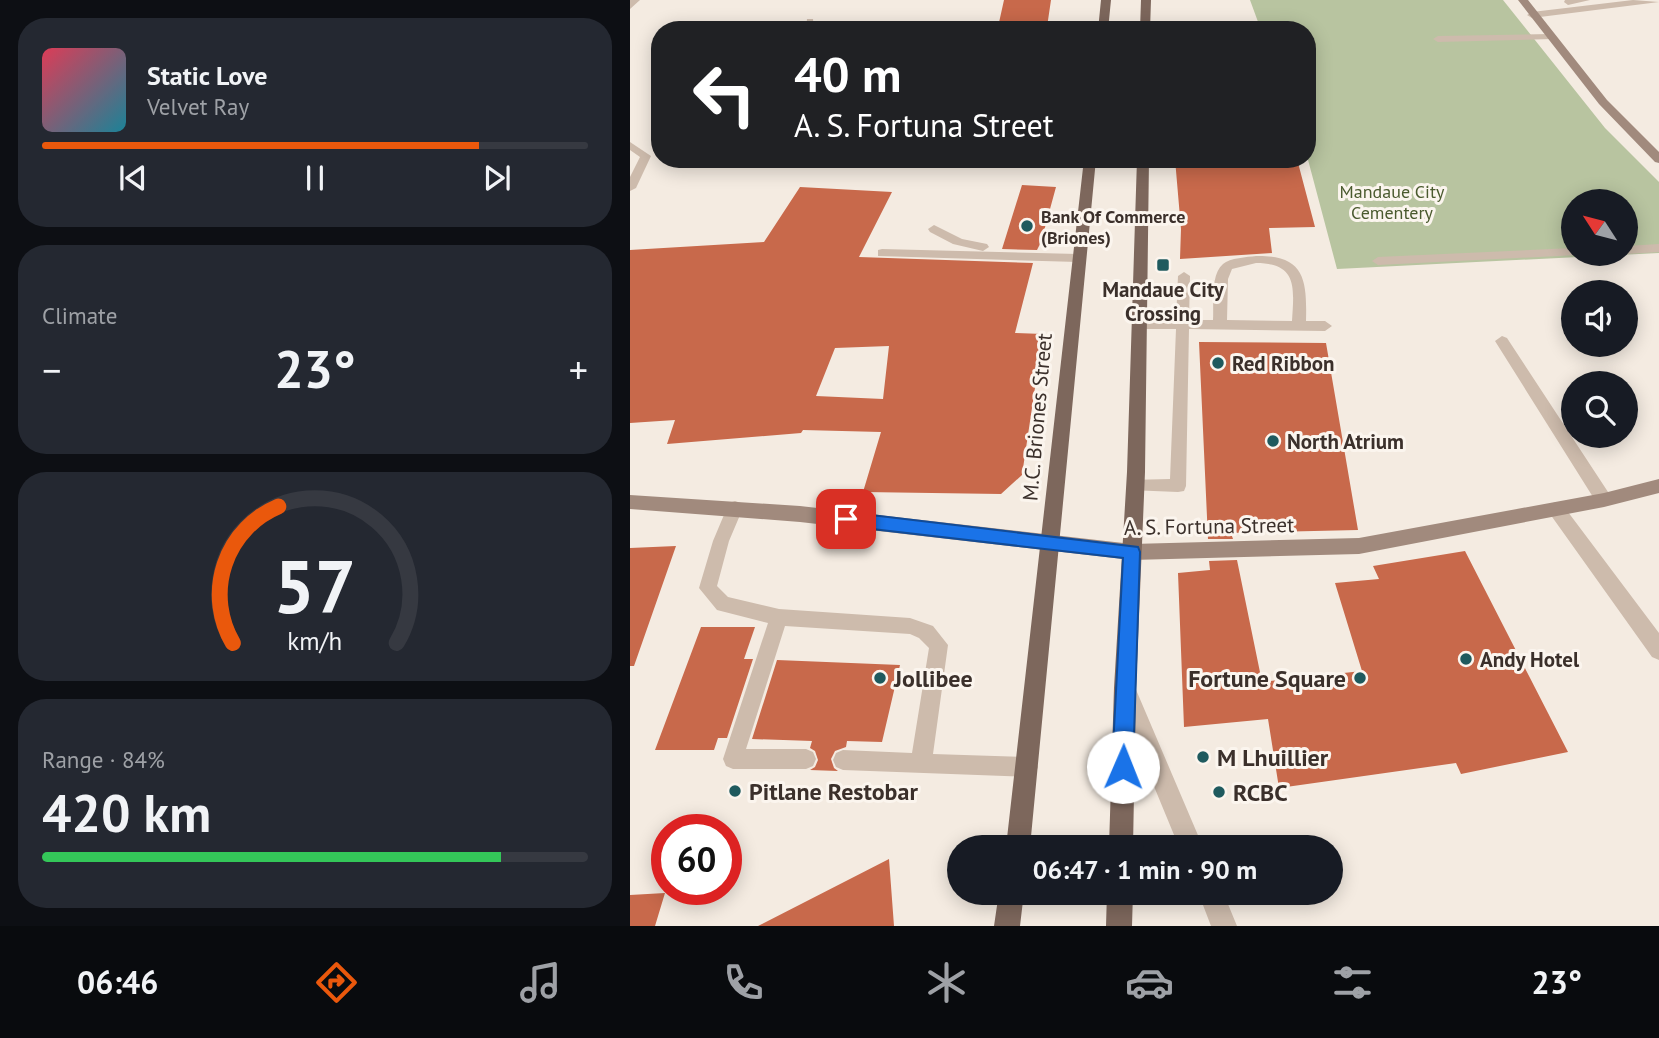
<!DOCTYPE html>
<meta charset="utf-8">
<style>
:root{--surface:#171b24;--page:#242831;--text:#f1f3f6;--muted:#9ea1a6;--line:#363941;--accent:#ea580c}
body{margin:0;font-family:"PT Sans",sans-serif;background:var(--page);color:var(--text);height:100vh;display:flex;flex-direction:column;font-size:26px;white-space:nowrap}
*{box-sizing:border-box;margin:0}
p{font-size:23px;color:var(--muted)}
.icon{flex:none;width:38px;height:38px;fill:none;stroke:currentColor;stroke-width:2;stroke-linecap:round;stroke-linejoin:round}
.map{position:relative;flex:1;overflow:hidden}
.sheet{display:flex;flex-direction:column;gap:18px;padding:18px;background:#0d0f14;width:630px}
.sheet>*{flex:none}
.banner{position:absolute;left:21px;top:21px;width:665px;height:147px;border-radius:28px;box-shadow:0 4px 18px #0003;background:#202124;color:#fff;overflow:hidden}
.needle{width:46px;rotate:306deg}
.tools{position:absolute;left:931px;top:189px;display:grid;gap:14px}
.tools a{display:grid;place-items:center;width:77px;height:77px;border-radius:50%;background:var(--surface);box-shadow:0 4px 18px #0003;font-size:35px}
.speed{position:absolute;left:21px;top:814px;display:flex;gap:14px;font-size:35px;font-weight:700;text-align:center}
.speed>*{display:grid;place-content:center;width:91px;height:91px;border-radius:50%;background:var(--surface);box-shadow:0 4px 18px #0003;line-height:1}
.speed .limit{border:10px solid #d22;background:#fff;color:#111}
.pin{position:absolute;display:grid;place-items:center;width:60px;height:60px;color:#fff;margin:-30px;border-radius:14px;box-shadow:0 4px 10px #0006}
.me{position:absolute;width:77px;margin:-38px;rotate:1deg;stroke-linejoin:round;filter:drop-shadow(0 0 5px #0008)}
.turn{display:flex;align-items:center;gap:24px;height:147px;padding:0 28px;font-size:32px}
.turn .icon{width:91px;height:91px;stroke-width:2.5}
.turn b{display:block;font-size:49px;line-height:60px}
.big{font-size:52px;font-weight:600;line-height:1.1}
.sheet .card{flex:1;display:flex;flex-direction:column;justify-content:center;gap:10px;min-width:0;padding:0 24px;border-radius:28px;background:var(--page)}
.sheet .dial{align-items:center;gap:0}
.dial svg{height:182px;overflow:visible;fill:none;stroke:var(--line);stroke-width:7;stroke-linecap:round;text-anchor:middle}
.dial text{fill:var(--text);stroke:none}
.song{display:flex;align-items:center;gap:21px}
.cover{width:84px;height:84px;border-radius:10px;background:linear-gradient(135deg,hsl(350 70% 55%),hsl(190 70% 35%))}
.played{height:7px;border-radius:4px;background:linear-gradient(90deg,var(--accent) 80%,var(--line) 80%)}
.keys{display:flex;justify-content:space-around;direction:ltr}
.heat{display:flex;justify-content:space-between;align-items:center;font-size:38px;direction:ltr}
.charge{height:10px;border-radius:5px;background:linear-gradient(90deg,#34c759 84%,var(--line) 0)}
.trip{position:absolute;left:317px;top:835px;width:396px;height:70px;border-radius:35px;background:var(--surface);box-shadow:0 4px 18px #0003;font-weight:600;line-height:70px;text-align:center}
.dock{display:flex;height:112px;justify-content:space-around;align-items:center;background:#090b0e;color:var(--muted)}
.dock .icon{width:49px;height:49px}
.dock .selected{color:var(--accent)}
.dock b{font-size:32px;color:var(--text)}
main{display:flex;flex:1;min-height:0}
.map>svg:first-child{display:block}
</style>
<main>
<section class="sheet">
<div class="card">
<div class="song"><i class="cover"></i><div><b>Static Love</b><p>Velvet Ray</p></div></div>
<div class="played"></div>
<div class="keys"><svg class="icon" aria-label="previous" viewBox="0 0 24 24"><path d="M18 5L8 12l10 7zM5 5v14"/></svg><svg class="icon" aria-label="pause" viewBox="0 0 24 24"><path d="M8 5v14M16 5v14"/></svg><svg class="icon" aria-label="next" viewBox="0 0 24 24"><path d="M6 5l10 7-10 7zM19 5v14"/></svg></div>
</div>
<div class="card"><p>Climate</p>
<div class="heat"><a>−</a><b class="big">23°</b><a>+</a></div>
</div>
<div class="card dial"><svg viewBox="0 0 100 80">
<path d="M14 69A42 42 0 1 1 86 69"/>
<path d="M14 69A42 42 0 0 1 34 9" stroke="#ea580c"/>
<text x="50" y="56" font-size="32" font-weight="700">57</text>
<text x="50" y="72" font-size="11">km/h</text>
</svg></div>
<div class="card"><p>Range · 84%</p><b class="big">420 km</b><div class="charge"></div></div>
</section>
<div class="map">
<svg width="1029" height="926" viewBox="0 0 1029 926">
<rect width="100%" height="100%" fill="#f4ebe1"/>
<path fill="#b8c4a0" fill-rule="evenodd" d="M620,0H873L975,128L1029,182V253L707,269L677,156V30H631ZM943,201H996V254H943Z"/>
<path fill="#c8694b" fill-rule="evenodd" d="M374,0H421L417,27H368Z
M545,159H667L685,227L639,228L642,253L550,259L551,229Z
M392,185L426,187L411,242L407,250L372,249Z
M170,187L262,192L229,257L403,263L385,333L413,334L392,475L371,494L233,492L251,432L173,430L171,433L37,444L45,420L0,423V250L134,242ZM259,346L253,399L186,396L205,348Z
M569,342L696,343L728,530L601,533L603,539H578Z
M46,546L4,666H0V548Z
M835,551L938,752L831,774L826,763L649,788L638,719L554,727L548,573L580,570L579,561L607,560L632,682L732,671L705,583L749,579L743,566Z
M71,627H125L114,659H123L97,738H88L84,750H25Z
M147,660L270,665L252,742L217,741L216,747L205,751L201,759L204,768L208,771L180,770L185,767L188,760L185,751L180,748L182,741L122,739Z
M259,859L264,926H128Z
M35,893L25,926H0V895Z"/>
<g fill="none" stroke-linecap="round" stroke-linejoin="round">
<path fill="#cdbbac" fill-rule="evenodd" d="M935,0H960L938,5L934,2Z
M177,19H183L184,30H176Z
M920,34L924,37L923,39L808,42L803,39L808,36Z
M0,142L21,156L6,188L0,191V177L10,157L0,150Z
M304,225L332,239L357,244L359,247L353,251L323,244L300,232L298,229Z
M1029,244V252L996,254V246Z
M943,248V254L947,255L748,265L742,261L748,257Z
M252,249L448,254L454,258L448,262L248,256V250Z
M626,256C675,255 677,280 676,321H695L702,326L695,331L559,329L556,486L554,491L548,492L499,490L497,485L499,480L540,479L546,329H509L502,324L509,319L546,320L548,276L554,272L560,276L559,320H583C584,305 580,275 593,264C600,258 617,257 626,256ZM626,263C668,263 664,288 662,321L597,320L598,279L602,269Z
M872,336L877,338L980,495L982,500L980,505H968L865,341Z
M105,501L111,503L113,508L99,541L87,586L98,597L149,609L280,618L303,626L318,645L303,754L398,757L405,760L408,767L405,774L398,777L213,770L206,767L203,760L206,753L213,750L282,753L299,648L289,638L280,634L155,626L116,749H176L183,752L186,759L183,766L176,769H103L96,766L93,759L138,623L87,610L69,588L83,541L99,503Z"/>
<path fill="#cdbbac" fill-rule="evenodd" d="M0,0H10L0,9Z
M1003,0L1029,2L902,18L897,15L902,12Z
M926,502L932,504L1029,633V660L1022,657L920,514L917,509L920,504Z
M496,682L504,685L573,847H549L485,692L488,685Z
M568,892H593L607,926H581Z"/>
<path fill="#a18a7d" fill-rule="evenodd" d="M888,0H898L977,100L1029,152V163L1025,162L969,104Z
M1029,479V493L974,507L729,554L502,560L170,522L0,509V495L170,506L502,544L729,538L974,493Z"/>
<path fill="#7d675c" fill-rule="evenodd" d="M471,0H481L478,30H468Z
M511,0H521L520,30H510Z
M454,159H466L400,847H376Z
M507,159H519L515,472L506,688L503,847H479L484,688L497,472Z
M369,892H394L390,926H364Z
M477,892H503L502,926H476Z"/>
</g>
<path fill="#1a73e8" stroke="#114b97" stroke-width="2" d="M216,512L508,547L510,552L503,767L500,775L493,778L485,775L482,767L493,558L216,526L210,524L207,519L210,514Z"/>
<g fill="#1f5a5e" stroke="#fbf5ee" stroke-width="2.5">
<circle cx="397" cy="226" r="7"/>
<rect x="526" y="258" width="14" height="14" rx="3.5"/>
<circle cx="588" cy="363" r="7"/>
<circle cx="643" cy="441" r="7"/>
<circle cx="836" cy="659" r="7"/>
<circle cx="250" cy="678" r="7"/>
<circle cx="730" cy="678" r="7"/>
<circle cx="573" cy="757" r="7"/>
<circle cx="105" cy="791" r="7"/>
<circle cx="589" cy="792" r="7"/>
</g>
<g text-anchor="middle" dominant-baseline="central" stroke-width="6" stroke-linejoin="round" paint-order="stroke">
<g font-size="18" fill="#4a5a2e" stroke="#fbf5ee">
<text x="762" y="191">Mandaue City<tspan x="762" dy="21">Cementery</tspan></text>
</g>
<g font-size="18" font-weight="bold" fill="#3b302b" stroke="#fbf5ee" text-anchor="start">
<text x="411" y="216">Bank Of Commerce<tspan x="411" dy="21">(Briones)</tspan></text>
</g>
<g font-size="21" font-weight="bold" fill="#3b302b" stroke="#fbf5ee" text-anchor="start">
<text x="533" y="289" text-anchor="middle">Mandaue City<tspan x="533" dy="24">Crossing</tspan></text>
<text x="602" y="363">Red Ribbon</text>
<text x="657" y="441">North Atrium</text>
<text x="850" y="659">Andy Hotel</text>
</g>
<g font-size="21" fill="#3b302b" stroke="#fbf5ee">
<text transform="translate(407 417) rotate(-85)">M.C. Briones Street</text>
<text transform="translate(579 526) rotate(-1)">A. S. Fortuna Street</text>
</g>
<g font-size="24" font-weight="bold" fill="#3b302b" stroke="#fbf5ee" text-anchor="start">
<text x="264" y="678">Jollibee</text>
<text x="716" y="678" text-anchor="end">Fortune Square</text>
<text x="587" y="757">M Lhuillier</text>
<text x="119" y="791">Pitlane Restobar</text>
<text x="603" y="792">RCBC</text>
</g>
</g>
</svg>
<div class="tools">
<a><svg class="needle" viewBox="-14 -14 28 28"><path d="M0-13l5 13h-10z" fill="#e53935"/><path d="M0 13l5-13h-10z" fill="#9ea1a6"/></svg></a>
<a><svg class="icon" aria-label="sound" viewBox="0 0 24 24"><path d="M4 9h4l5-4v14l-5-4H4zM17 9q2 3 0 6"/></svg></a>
<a><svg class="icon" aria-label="search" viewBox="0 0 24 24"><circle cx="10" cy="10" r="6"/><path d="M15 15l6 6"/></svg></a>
</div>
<div class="speed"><div class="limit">60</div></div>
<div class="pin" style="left:216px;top:519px;background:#d93025"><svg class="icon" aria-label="arrive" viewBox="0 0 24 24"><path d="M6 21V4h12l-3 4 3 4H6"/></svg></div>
<svg class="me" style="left:493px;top:767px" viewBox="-20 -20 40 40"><circle r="19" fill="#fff"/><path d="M0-13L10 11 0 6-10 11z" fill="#1a73e8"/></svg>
<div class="trip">06:47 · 1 min · 90 m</div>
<div class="banner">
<div class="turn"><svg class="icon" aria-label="left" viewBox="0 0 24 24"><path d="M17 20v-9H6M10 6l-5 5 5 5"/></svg><div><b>40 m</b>A. S. Fortuna Street</div></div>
</div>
</div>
</main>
<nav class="dock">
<b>06:46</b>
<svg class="icon selected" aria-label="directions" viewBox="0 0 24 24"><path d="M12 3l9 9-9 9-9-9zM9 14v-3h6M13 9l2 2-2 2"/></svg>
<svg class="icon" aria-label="music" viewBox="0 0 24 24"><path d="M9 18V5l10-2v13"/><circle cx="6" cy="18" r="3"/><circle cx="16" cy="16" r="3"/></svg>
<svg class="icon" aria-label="phone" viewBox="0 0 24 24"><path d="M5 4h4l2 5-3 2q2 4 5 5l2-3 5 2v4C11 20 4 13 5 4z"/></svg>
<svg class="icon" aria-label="climate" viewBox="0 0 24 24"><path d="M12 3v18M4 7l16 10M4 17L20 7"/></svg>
<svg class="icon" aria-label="car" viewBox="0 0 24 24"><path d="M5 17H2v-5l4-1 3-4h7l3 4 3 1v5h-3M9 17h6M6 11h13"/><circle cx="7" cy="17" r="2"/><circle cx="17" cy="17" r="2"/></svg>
<svg class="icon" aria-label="filters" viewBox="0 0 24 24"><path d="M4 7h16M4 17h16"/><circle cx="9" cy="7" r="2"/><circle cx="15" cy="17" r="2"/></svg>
<b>23°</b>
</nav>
